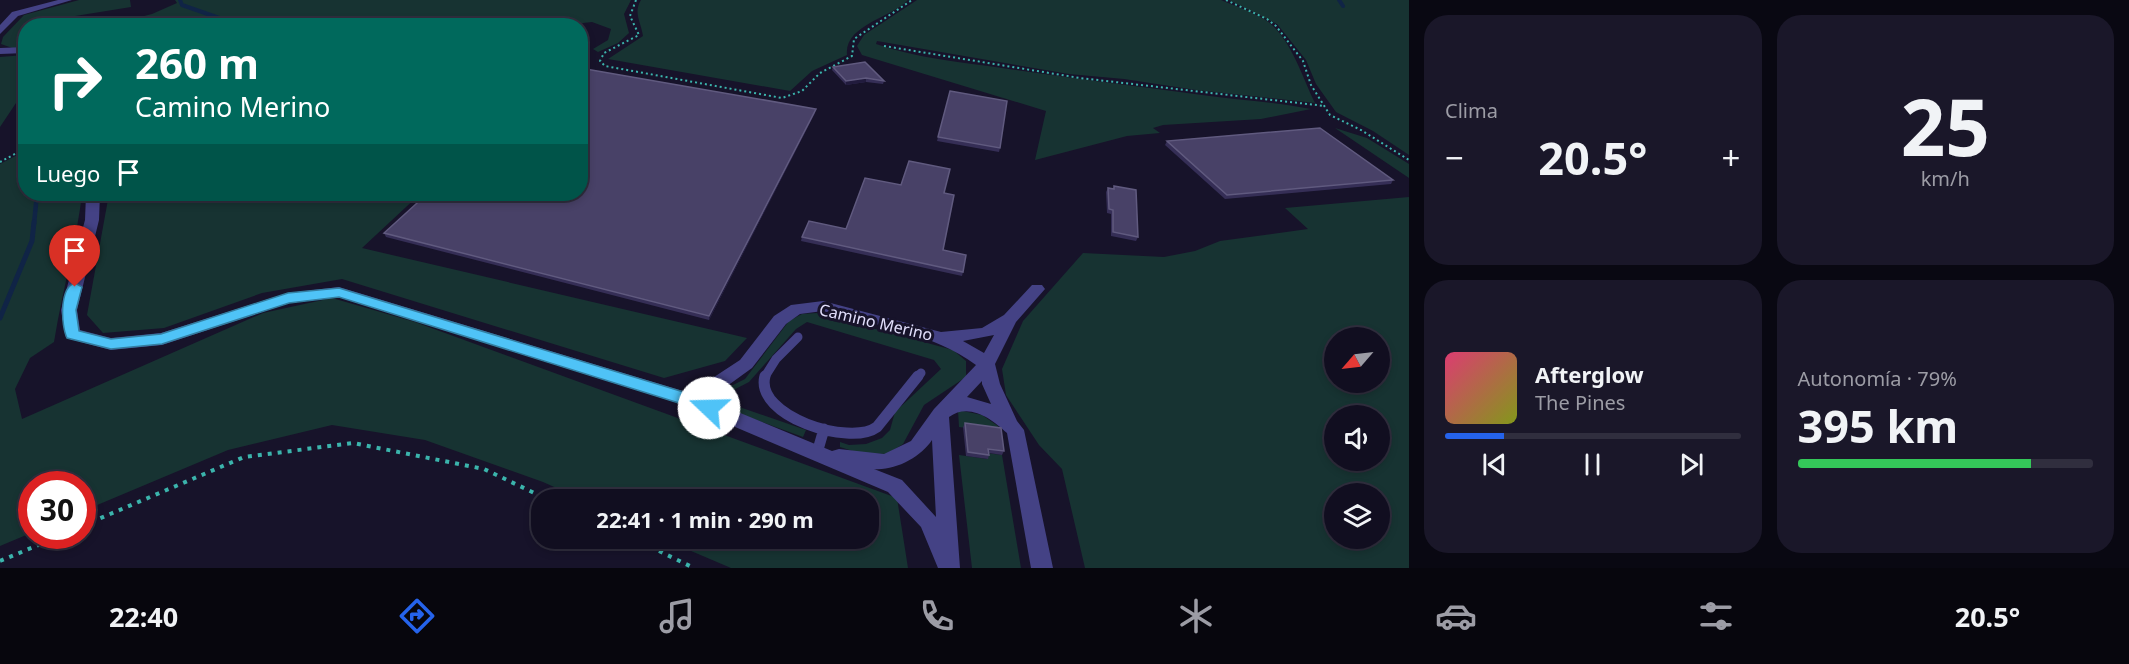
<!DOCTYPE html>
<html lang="es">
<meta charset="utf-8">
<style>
:root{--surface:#110e20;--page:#1a1729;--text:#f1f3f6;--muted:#9c9ca5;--line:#302e3e;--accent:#2563eb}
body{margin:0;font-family:"Noto Sans",sans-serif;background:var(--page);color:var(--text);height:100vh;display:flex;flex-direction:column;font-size:22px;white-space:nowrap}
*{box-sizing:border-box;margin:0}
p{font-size:20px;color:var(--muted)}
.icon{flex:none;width:33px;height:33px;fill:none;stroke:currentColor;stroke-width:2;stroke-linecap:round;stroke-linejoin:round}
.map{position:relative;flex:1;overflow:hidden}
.sheet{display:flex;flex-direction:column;gap:15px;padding:15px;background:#090812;width:720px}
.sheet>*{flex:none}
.banner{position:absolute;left:18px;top:18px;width:570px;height:183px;border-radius:24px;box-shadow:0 3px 9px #0003,0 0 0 2px var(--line);background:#00695c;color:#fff;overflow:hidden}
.needle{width:39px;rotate:242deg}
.fabs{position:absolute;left:1324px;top:327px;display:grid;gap:12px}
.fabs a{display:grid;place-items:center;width:66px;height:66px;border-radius:50%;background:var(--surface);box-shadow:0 3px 9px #0003,0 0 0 2px var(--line);font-size:30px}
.speed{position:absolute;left:18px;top:471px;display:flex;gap:12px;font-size:30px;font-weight:700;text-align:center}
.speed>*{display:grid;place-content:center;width:78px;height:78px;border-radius:50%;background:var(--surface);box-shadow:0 3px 9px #0003,0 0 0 2px var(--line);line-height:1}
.speed .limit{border:9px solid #d22;background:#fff;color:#111}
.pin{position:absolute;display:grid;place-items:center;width:51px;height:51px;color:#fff;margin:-62px -26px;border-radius:50% 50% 50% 0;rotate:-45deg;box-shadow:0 0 6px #0007}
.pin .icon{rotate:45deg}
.me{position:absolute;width:66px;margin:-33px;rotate:291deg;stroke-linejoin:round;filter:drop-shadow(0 0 4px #0008)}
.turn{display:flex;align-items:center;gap:21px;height:126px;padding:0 18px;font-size:27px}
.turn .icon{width:78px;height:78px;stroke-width:2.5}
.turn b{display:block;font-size:42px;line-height:51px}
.then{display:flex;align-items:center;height:57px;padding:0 18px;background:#0003;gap:12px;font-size:22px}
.big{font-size:45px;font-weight:700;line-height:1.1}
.sheet .widget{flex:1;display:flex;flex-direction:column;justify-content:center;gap:9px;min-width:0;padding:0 21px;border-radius:24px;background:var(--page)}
.sheet .dial{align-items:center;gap:0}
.dial b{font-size:78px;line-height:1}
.song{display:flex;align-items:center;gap:18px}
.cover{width:72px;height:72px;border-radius:9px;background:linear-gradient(135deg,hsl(340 70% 55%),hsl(70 70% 35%))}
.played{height:6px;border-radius:3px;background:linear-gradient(90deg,var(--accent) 20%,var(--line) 20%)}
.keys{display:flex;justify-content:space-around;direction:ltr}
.heat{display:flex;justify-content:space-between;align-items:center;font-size:33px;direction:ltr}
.charge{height:9px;border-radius:4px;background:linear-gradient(90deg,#34c759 79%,var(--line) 0)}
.sheet .tiles{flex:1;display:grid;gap:15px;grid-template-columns:repeat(2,1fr)}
.trip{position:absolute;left:531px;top:489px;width:348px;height:60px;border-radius:24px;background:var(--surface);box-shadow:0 3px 9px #0003,0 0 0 2px var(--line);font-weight:700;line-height:60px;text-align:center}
.tabs{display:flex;height:96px;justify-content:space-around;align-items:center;background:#07060d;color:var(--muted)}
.tabs .icon{width:42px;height:42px}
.tabs .active{color:var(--accent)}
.tabs b{font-size:27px;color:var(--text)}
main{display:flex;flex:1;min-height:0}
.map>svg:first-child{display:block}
</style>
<main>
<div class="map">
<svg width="1409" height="568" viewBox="0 0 1409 568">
<rect width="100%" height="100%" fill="#17132a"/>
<path fill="#173332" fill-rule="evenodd" d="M79,0H130L131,7L69,17L52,25L26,26L25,47L15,49L1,44L3,37L24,15Z
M175,0H631L624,14L629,33L618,43L598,52L593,49L608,40L611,29L592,22L556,26L109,25L152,14L177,3Z
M641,0H908C891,18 844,25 847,55L812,71L790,91L608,59L643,36C641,22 633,13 641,0Z
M917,0H1221C1235,6 1251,11 1264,19C1290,35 1302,77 1315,103L1196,90L1124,79L1069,74L877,41L876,44C916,58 960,62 1002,68C1069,78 1135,86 1202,95C1239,100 1275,102 1311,109L1261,119L1163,125L1153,128L1160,133L1127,136L1035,160L1046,111L862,55L857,46L864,35Z
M1229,0H1409V155L1373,131L1336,112L1316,84L1306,60L1277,24Z
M25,55V96L16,103L0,127V57Z
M1335,128L1367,138L1409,164V178Z
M25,151L26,194H82C76,244 62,292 54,342L30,358L15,389L22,419L263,313L332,298L415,322L897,498L908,568H731L663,539L868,538V500L581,499L543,482L425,440L332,425L228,450L83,511L82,484H32L31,533L0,546V164Z
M109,194H420L362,248L747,338L725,361L664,378L342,279L262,293L164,328L103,333L87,315Z
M1409,197V568H1085L1062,469L1039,445L1006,395L1002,369L1023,321L1083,253L1164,257L1195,251L1220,241L1308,229L1285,208ZM1335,338H1380V382H1335ZM1335,416H1380V460H1335ZM1335,494H1380V538H1335Z
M817,313L953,350L966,361V377L924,405L903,444L887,454L859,453L840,447V442L849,445L866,444L882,438L890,430L895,412L941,369L934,360L807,322L796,329L749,382L716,399L806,430L803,437L713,404L709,397L745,379L789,321L802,314Z
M958,410L982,415L998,426L999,432L959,427Z
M986,453L1002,455L1021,568H972L959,455L987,459Z"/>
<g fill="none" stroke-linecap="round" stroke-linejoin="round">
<path stroke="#102446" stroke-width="4" d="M180,0L182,5L225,20L233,26
M1339,0L1343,6"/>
<path stroke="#102446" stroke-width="4.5" d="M34,224L37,194"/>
<path stroke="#102446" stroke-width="5" d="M0,318L32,241L34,222"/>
<path stroke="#3bb4ac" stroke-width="2" stroke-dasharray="2 3" stroke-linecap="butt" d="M636,0L630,16L639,35L604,53L600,61L605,66L782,98L802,91L820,73L852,56L854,39L912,0
M1226,0L1267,19L1276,26L1303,61L1311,85L1330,115L1361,130L1409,160
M884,46L1080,78L1325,106
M0,162L26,148"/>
<path stroke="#3bb4ac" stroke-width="4" stroke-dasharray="4 6" stroke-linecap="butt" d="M82,526L244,457L353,443L484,469L549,500
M632,538L694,568
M0,561L60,536"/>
<path stroke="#444285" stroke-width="9" d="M764,378L776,359L798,337
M917,378L921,373"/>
<path stroke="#444285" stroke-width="11" d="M765,376C754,416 850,447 877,427L918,376
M817,453L824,429"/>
<path fill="#444285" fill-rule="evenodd" d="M58,0H72L18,16L0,34V25L12,12Z
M26,47V53L0,54V48Z
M86,194H100L99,220L77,310L80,330L111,338L161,333L288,293L339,287L686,392L711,379L740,360L774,316L791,305L823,301L941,332L982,328L1004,315L1032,285H1042L1045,289L1016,322L995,364L1000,384L1017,421L1024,430L1053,568H1031L1007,433C992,419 969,402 949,417L960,568H938L921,527L888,492L681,404L339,297L289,303L162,345L111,350L66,338L61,310L85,220ZM823,311C874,325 933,333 976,365L934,409L911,441L884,454L839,449L832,451L704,398L723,389L752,368L786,324L800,314ZM994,335L984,353L963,341ZM982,381V384L991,404L967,397ZM932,440L936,517L902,480L874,469C895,471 921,457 932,440Z"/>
</g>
<path fill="#352e56" d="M833,67L884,81L883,84L866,82L846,85L832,70Z
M950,91L1000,148L999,152L937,141Z
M815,113L709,320L386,237L384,233Z
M1167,141L1393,180L1391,184L1225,199L1165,145Z
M1114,186L1138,237L1136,241L1111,236V214L1107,213L1106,192L1108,188L1113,189Z
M944,193L943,250L963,272L962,276L801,241L802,237L846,229Z
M965,423L1004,451L1002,455L989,453V455L988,459L966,456L963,427Z"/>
<path fill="#211b3d" d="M866,78V82L846,85V81Z
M816,109L815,113L709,320V316Z"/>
<path fill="#484167" stroke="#605a7f" stroke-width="1.5" d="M865,62L884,81L866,78L846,81L833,67Z
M580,68L816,109L709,316L384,233L427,194H580Z
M950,91L1007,101L1000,148L938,137Z
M1320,128L1393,180L1227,195L1167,141Z
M909,161L950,169L944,193L954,195L943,250L966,255L963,272L802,237L809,221L846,229L865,178L901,185Z
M1114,186L1136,190L1138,237L1113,232V210L1109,209L1108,188L1114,189Z
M965,423L1001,428L1004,451L988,449L989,455L968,452Z"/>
<path fill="#4fc3f7" stroke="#337fa1" stroke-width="1.5" d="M75,283L82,287L76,310L79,331L111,339L161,334L288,293L339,288L687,393L714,403L717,408L714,412L709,414L682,404L339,297L289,303L162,344L111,349L67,338C61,326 59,287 75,283Z"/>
<g text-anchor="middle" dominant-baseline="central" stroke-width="6" stroke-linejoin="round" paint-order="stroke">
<g font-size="16" fill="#e2dffc" stroke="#17132a">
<text transform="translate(876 322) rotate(13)">Camino Merino</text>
</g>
</g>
</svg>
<div class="fabs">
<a><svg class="needle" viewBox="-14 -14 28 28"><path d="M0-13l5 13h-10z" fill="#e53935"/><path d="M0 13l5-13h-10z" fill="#9c9ca5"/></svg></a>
<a><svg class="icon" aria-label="sound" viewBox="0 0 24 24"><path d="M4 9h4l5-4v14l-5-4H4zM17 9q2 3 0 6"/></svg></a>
<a><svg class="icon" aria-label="layers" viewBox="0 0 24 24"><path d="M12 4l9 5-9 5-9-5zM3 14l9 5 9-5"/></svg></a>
</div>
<div class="speed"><div class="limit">30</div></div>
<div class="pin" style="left:75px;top:287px;background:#d93025"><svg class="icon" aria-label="arrive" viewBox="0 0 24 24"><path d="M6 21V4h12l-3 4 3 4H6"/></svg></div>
<svg class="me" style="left:709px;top:408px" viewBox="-20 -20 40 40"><circle r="19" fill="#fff"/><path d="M0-13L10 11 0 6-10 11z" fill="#4fc3f7"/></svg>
<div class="trip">22:41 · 1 min · 290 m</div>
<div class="banner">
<div class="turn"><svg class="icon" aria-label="right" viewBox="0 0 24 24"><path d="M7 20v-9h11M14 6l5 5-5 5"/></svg><div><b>260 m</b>Camino Merino</div></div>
<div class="then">Luego<svg class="icon" aria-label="arrive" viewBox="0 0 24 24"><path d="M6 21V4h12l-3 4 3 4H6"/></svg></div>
</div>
</div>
<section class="sheet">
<div class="tiles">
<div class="widget"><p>Clima</p>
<div class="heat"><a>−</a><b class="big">20.5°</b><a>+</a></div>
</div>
<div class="widget dial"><b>25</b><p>km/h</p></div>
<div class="widget">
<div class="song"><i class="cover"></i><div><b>Afterglow</b><p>The Pines</p></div></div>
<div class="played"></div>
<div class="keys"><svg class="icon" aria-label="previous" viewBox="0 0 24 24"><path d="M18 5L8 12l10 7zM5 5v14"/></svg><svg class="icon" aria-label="pause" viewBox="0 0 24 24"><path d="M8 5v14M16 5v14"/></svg><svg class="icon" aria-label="next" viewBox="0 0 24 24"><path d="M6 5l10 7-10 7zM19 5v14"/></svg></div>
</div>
<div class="widget"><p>Autonomía · 79%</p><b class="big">395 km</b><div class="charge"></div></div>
</div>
</section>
</main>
<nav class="tabs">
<b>22:40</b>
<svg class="icon active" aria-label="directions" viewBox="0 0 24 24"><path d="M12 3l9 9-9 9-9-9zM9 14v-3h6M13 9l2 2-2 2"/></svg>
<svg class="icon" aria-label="music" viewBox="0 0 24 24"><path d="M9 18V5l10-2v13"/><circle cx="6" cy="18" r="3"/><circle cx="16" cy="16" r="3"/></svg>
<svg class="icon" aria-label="phone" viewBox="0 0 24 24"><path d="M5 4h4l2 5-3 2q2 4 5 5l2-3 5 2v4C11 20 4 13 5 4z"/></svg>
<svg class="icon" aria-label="climate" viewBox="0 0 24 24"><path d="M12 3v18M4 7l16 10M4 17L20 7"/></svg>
<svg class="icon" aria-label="car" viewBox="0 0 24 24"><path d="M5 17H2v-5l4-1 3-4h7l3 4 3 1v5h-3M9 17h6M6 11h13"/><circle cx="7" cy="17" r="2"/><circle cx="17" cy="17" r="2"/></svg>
<svg class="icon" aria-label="filters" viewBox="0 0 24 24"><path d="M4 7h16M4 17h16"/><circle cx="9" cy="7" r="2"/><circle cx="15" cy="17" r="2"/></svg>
<b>20.5°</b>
</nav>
